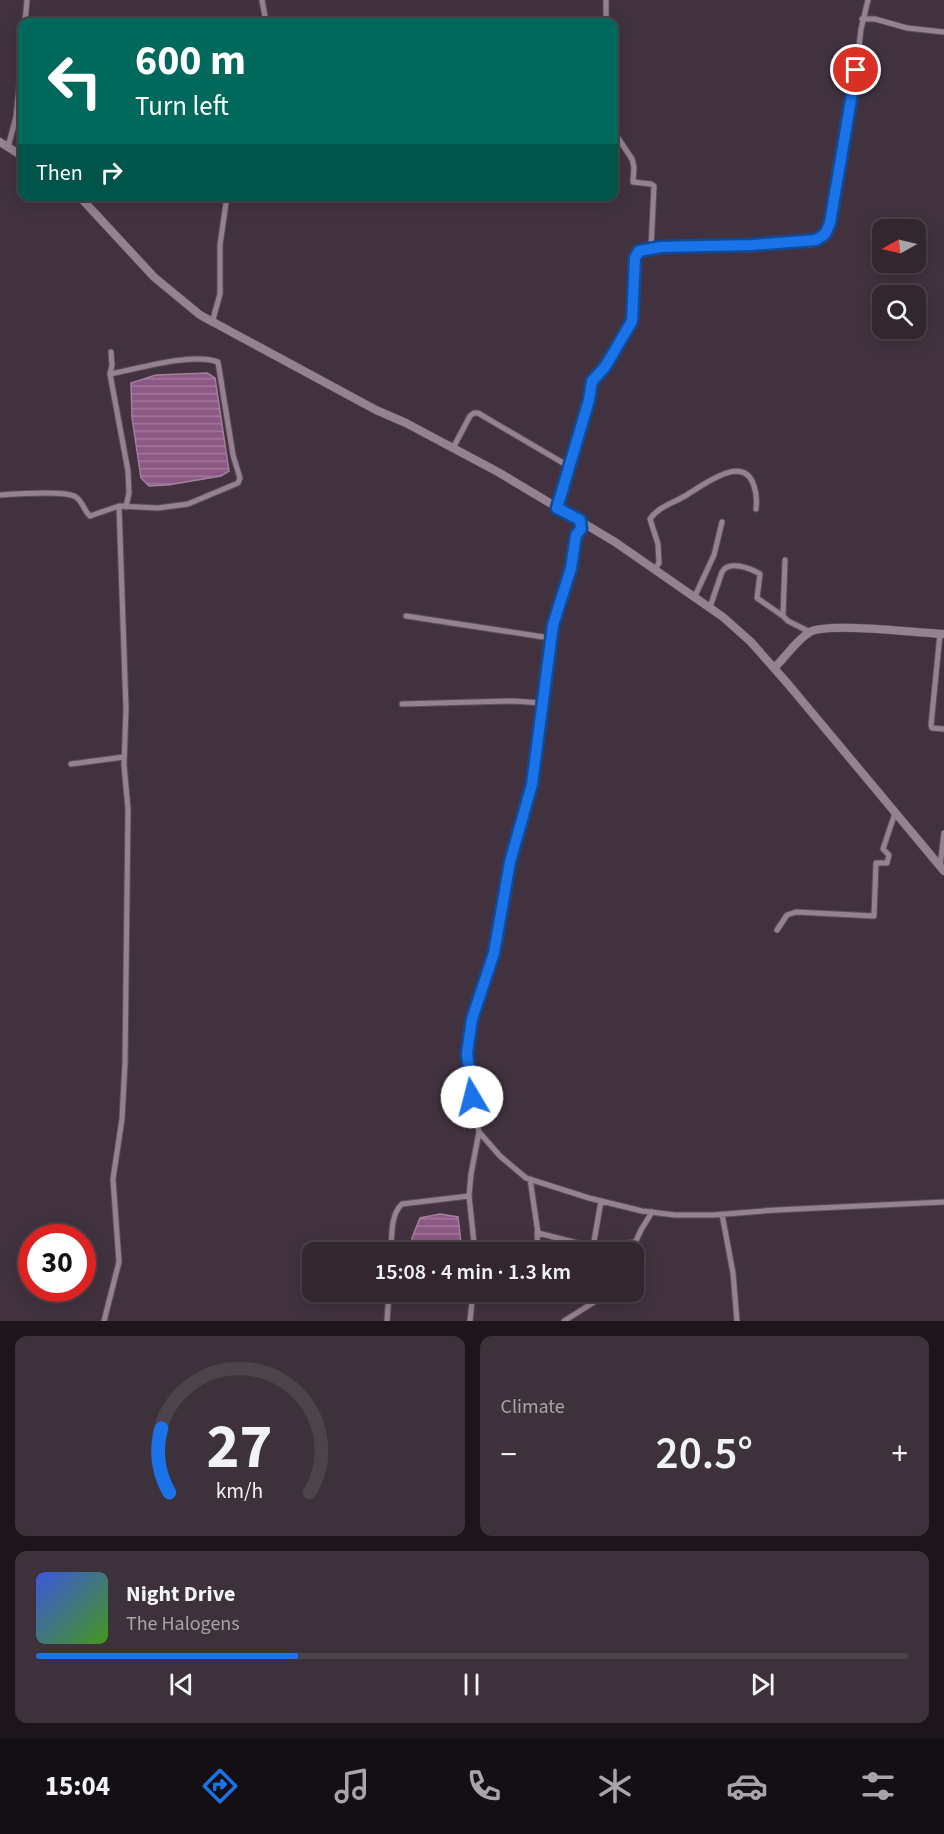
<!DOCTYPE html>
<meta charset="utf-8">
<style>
:root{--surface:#32262f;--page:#3d323b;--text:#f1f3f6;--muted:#a8a5aa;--line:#4d434b;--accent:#1a73e8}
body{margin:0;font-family:"Source Sans 3",sans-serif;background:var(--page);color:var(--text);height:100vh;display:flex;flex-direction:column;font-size:22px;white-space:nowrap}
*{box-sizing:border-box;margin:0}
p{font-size:20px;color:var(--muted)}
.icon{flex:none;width:33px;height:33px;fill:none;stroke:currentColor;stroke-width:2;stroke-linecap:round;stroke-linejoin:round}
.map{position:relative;height:1321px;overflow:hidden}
.details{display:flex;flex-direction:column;gap:15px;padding:15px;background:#1c151a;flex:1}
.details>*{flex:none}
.guide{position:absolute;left:18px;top:18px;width:600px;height:183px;border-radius:12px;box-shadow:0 3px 15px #0003,0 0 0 2px var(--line);background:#00695c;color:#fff;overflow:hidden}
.needle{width:39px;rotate:262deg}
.tools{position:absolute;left:872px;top:219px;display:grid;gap:12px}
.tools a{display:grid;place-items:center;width:54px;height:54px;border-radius:12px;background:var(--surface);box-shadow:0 3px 15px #0003,0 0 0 2px var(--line);font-size:30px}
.speed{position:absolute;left:18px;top:1224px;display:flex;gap:12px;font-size:30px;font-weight:700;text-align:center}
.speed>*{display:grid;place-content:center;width:78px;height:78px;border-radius:50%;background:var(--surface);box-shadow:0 3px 15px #0003,0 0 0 2px var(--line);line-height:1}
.speed .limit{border:9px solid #d22;background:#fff;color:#111}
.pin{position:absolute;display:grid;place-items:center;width:51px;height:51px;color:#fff;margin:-26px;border:3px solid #fff;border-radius:50%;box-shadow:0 2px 6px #0007}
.me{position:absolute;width:66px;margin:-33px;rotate:352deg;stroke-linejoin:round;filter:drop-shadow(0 0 4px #0008)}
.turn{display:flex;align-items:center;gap:21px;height:126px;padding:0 18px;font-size:27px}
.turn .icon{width:78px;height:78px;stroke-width:2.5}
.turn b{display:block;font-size:42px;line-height:51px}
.then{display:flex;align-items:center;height:57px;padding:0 18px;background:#0003;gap:12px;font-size:22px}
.big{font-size:45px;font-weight:600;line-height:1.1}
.details .tile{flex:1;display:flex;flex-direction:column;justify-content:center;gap:9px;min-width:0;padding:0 21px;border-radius:12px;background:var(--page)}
.details .dial{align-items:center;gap:0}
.dial svg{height:156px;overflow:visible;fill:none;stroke:var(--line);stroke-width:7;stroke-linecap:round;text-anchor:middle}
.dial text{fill:var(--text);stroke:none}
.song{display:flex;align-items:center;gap:18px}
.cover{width:72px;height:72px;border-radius:9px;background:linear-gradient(135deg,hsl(230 70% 55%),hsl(100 70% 35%))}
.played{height:6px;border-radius:3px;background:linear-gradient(90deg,var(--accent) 30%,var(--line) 30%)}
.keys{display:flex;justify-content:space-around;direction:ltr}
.heat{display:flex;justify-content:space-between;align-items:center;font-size:33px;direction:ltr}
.details .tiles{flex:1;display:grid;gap:15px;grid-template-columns:1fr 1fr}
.tile:last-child{grid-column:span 2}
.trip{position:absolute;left:302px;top:1242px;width:342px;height:60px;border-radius:12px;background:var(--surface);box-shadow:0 3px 15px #0003,0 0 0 2px var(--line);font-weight:600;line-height:60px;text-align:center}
.dock{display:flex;height:96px;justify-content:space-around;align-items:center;background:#140f13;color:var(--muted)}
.dock .icon{width:42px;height:42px}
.dock .selected{color:var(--accent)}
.dock b{font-size:27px;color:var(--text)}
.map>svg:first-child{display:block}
</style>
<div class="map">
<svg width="944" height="1321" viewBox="0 0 944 1321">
<defs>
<pattern id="water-rules" width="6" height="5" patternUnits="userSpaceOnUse" patternTransform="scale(1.5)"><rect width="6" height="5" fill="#8c5984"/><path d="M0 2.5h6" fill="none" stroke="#a1789b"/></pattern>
</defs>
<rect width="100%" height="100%" fill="#42323f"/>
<path fill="url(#water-rules)" stroke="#a57e9f" stroke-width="1.5" d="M207,373L215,378L229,471L221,476L168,485L149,486L141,478L132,417L131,383L156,375Z
M440,1214L458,1217L462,1252H412V1238L420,1218Z"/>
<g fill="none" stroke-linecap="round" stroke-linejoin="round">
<g stroke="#5c4e5a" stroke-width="7">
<path id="street" d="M262,0L266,22
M862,19H875L907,28L944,32
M25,22L27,0
M606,22V0
M614,132L632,159L634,167L633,182L651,184L654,186L651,248
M8,147L16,117L22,57
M212,323L220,294V245L227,196
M111,352L112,365L110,374L128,471L129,493L126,507
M453,448L470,416L474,413H478L570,467
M0,495C15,494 65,490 76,497C83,502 84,511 90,516L119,506L158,508L188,504L238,483L240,478L233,455L218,362C194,352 137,369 110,374
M557,508L589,400L592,381L605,367L632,321L634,267L635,258L639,251L661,247L752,245L816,240L825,234L830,223L854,90L861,29L868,0
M785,560L783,616L788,621L810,632
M655,569L659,563L658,544L650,519C658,507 673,503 685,496C702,486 744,452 754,486C757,494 757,500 756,509
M695,596L714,555L722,522
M710,607L722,572C729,560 750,568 760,574L757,598L783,616
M406,616L550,638
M940,634L931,725L932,728L944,729
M402,704L513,701L542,703
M71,764L124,757
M940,867L944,833
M777,930L787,915L796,912L874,916L876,863H887L889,855L883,849L895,813
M479,1132L500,1156L526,1178L589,1198L642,1211L675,1215H713L776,1210L944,1202
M530,1179L538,1233L597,1248L635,1242
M722,1214L733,1273L737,1321
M537,1232L538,1252
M593,1247L601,1201
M391,1252C392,1237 390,1215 402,1204L469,1196
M475,1252L469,1196L471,1174L479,1132L470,1086L467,1048L473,1019L498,937L510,862L532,784L540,739L542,703L553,625L571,568L576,535L581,529L580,521
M631,1252L641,1230L652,1212
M512,1292L531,1293L537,1292
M104,1321L119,1262L113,1179L122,1119L125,1063L128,809L124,765L126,709L119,506
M387,1321L389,1292
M470,1321L473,1292
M564,1321L610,1292"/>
</g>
<g stroke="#5c4e5a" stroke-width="9">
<path id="secondary" d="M0,142L22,156
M79,196L154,277L200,315L376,410L406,423L498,472L615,542L723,617L751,642L788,684L944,871
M774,668C786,657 796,640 810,632C829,622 918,633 944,634"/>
</g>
<use href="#street" stroke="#948191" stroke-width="5"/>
<use href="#secondary" stroke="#948191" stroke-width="8"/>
</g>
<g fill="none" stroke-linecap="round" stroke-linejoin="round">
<g stroke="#114b97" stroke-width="15">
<path id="route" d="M472,1097L467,1053L472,1019L494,953L510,862L532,784L553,625L571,568L576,535L581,529L580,520L557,508L589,400L592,381L605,367L632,321L635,258L639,251L661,247L752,245L816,240L825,234L830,223L856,70"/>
</g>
<use href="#route" stroke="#1a73e8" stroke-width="10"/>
</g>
</svg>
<div class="tools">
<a><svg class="needle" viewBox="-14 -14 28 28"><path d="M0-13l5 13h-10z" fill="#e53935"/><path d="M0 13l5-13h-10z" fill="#a8a5aa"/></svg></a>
<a><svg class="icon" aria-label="search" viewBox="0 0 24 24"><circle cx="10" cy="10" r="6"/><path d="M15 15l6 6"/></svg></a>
</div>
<div class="speed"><div class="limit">30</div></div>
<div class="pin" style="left:856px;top:70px;background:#d93025"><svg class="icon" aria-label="arrive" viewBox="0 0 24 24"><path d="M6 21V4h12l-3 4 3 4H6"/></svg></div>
<svg class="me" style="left:472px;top:1097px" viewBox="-20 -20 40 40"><circle r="19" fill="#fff"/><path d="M0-13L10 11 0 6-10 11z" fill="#1a73e8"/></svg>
<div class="trip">15:08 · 4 min · 1.3 km</div>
<div class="guide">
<div class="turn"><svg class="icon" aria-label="left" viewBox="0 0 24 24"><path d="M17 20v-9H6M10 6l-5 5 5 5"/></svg><div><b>600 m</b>Turn left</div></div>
<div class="then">Then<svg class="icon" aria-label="right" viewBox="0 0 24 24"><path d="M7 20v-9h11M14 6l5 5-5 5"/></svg></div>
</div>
</div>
<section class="details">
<div class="tiles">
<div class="tile dial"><svg viewBox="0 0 100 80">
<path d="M14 69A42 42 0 1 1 86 69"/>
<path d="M14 69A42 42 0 0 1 10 36" stroke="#1a73e8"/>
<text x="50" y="56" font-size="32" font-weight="700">27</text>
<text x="50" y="72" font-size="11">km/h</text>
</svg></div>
<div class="tile"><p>Climate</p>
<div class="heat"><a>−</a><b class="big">20.5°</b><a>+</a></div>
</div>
<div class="tile">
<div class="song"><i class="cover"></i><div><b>Night Drive</b><p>The Halogens</p></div></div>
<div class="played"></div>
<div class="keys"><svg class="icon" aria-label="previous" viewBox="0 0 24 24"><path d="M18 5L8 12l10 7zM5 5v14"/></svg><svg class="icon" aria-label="pause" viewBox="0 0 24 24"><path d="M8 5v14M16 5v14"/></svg><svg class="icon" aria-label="next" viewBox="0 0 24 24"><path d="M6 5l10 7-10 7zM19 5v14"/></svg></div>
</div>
</div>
</section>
<nav class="dock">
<b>15:04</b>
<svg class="icon selected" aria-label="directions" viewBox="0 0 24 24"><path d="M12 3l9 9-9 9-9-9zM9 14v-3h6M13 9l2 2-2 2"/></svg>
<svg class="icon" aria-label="music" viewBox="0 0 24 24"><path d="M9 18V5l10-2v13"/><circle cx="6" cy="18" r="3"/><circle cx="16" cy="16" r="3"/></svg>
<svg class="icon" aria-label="phone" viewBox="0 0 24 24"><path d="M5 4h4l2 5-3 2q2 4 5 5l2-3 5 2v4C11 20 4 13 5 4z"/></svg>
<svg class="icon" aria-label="climate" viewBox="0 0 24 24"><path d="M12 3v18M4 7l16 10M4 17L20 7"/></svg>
<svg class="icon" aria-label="car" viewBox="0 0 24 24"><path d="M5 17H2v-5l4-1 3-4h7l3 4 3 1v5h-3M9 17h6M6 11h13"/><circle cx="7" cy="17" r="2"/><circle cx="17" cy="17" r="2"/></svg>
<svg class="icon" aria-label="filters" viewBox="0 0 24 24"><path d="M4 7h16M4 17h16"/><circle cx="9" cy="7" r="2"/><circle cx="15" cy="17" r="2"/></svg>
</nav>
